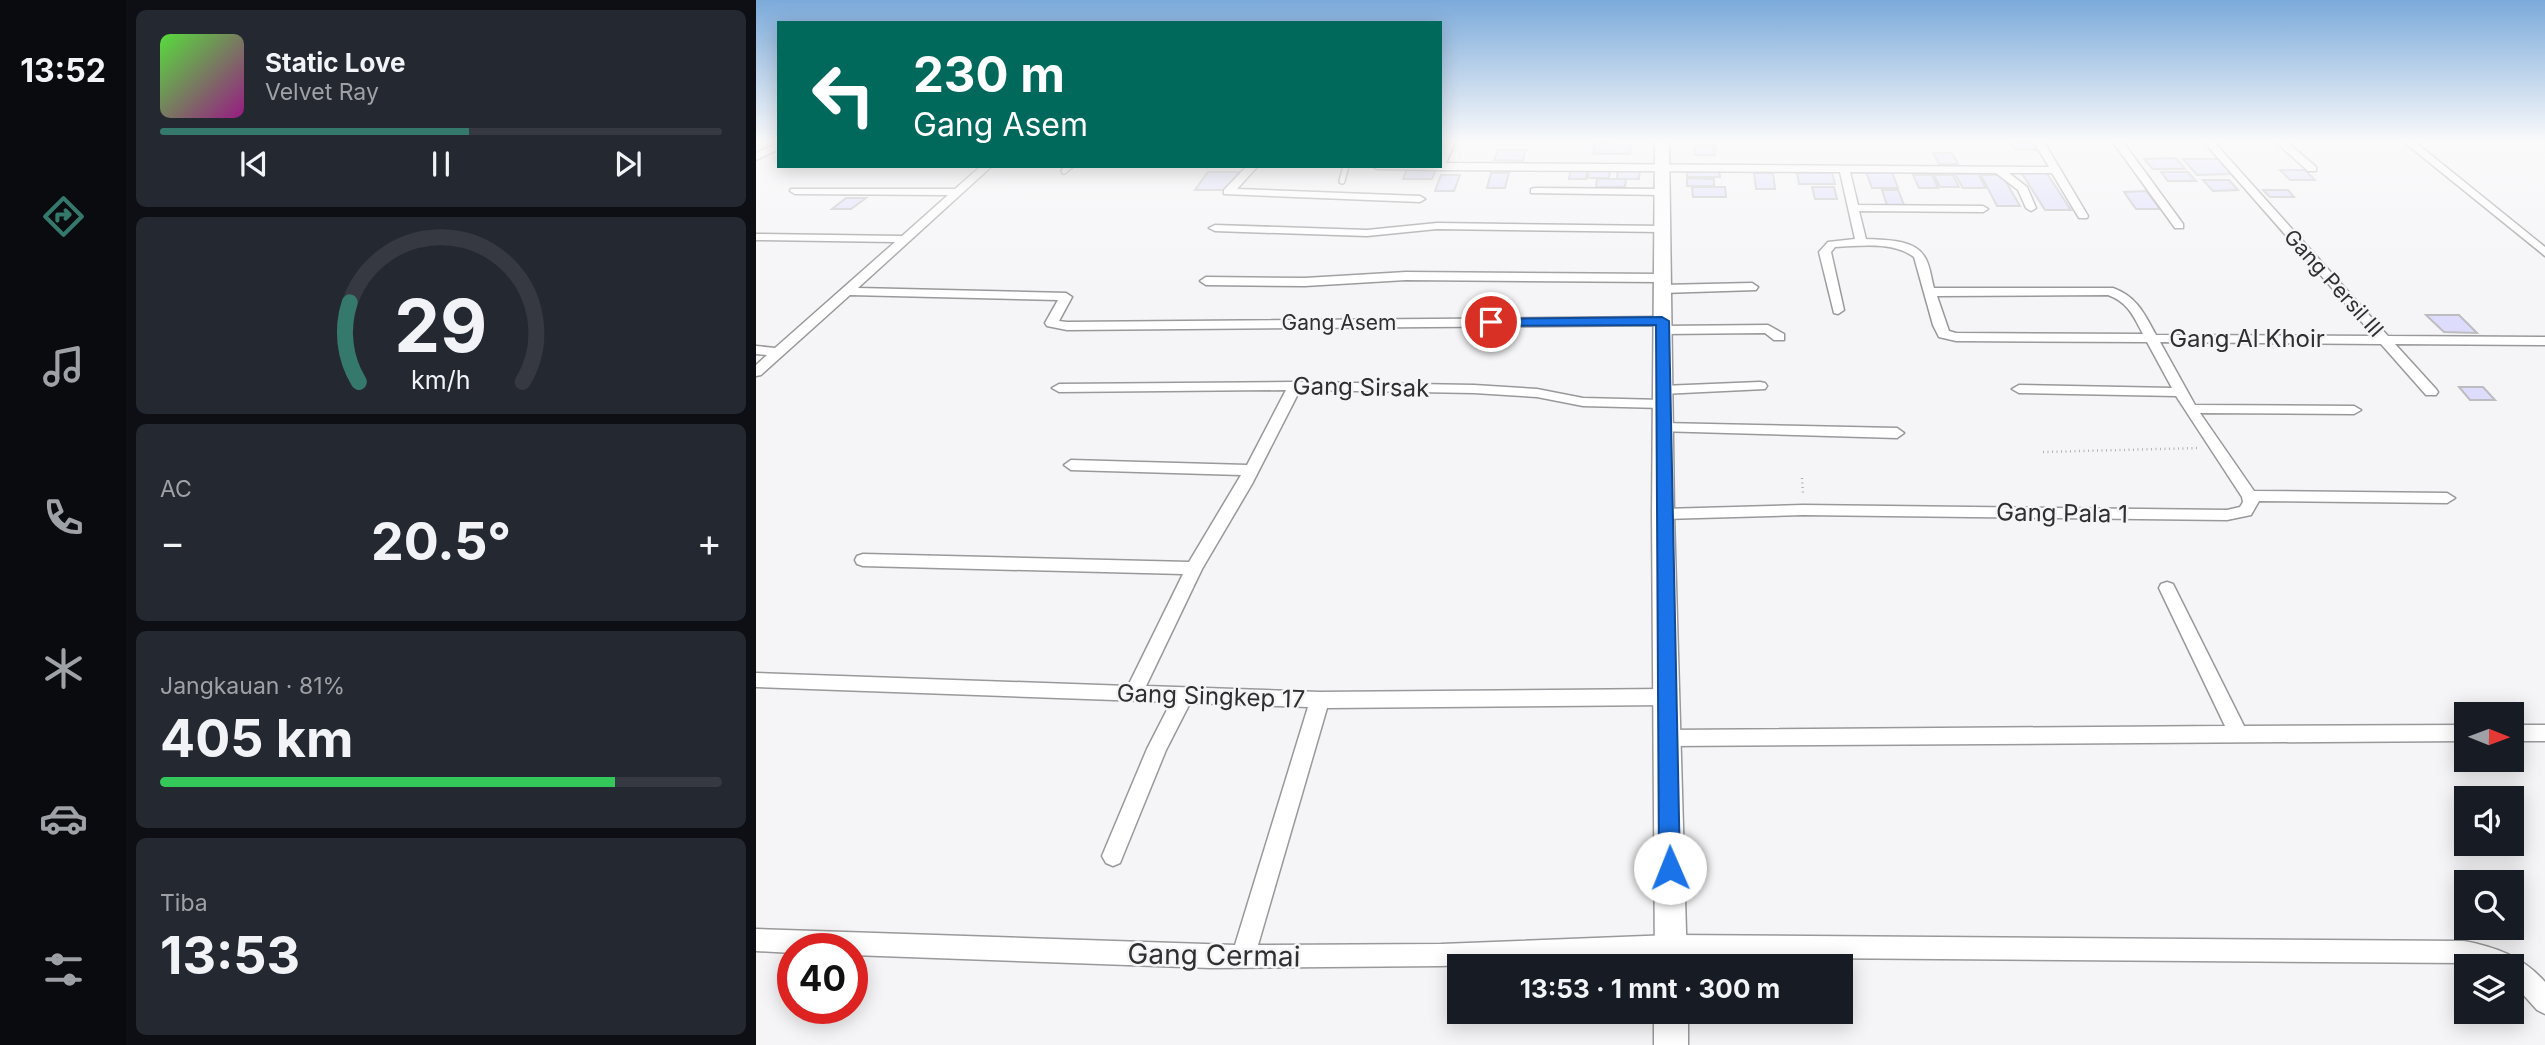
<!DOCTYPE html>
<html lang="id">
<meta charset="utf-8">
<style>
:root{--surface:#171b24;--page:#242831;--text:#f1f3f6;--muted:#9ea1a6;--line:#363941;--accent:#35796d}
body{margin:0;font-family:Inter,sans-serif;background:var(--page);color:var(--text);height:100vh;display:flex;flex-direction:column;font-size:26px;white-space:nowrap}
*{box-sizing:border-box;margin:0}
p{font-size:23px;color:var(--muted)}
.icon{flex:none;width:38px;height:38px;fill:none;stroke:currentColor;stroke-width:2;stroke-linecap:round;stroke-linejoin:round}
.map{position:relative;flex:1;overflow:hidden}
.sheet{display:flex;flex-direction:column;gap:10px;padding:10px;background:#0d0f14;width:630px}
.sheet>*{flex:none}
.hud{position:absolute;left:21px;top:21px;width:665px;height:147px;border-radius:0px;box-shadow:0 4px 18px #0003;background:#00695c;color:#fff;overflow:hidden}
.needle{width:46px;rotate:91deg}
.tools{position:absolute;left:1698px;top:702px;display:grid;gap:14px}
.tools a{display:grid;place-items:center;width:70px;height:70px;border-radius:0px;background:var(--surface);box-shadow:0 4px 18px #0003;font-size:35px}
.speed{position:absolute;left:21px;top:933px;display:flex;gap:14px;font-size:35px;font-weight:700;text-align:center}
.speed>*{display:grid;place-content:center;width:91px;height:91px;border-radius:50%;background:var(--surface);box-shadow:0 4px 18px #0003;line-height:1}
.speed .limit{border:10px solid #d22;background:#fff;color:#111}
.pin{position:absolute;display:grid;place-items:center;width:60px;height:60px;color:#fff;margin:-30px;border:4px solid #fff;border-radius:50%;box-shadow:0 2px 7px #0007}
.me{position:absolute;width:77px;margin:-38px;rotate:359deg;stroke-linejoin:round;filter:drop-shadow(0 0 5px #0008)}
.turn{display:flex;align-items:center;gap:24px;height:147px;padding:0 21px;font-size:32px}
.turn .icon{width:91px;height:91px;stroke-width:2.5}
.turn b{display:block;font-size:49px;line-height:60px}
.big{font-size:52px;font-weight:700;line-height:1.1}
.sheet .tile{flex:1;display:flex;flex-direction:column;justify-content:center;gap:10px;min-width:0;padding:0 24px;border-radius:10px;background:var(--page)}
.sheet .dial{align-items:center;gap:0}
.dial svg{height:182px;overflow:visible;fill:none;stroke:var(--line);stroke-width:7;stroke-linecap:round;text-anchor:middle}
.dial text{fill:var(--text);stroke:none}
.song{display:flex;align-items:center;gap:21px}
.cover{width:84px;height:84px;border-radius:10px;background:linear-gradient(135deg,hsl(110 70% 55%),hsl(310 70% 35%))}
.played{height:7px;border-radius:4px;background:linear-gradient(90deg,var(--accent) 55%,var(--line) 55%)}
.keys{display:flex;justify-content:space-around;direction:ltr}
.heat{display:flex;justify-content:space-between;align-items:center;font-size:38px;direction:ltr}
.charge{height:10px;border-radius:5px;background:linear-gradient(90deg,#34c759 81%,var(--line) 0)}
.trip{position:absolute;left:691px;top:954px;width:406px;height:70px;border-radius:0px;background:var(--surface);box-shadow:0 4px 18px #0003;font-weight:700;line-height:70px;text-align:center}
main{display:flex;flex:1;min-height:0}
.menu{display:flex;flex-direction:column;width:126px;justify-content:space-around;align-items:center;background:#090b0e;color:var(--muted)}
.menu .icon{width:49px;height:49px}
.menu .current{color:var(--accent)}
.menu b{font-size:32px;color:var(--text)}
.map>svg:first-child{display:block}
</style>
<main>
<nav class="menu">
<b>13:52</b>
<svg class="icon current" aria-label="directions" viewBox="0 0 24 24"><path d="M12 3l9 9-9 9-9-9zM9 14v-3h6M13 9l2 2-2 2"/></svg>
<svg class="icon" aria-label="music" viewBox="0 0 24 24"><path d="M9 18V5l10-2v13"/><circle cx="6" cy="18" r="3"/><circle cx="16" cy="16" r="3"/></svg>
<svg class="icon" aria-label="phone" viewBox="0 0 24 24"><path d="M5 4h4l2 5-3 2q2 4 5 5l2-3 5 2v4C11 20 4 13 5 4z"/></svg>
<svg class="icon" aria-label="climate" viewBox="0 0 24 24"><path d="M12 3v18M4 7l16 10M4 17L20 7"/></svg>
<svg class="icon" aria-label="car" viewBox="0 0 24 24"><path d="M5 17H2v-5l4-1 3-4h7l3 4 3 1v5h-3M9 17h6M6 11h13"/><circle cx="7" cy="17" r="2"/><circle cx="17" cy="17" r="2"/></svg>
<svg class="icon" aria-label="filters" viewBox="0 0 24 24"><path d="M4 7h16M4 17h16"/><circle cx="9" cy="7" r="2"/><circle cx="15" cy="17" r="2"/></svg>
</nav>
<section class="sheet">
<div class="tile">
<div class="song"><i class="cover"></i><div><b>Static Love</b><p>Velvet Ray</p></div></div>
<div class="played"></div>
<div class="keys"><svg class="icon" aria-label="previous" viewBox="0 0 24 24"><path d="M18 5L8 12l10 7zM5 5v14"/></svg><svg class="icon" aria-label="pause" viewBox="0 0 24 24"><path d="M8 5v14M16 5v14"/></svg><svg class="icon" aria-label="next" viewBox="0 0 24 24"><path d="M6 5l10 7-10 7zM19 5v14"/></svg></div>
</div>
<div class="tile dial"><svg viewBox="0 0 100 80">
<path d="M14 69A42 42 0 1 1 86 69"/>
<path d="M14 69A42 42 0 0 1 10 34" stroke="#35796d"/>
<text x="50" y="56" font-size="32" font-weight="700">29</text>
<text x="50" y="72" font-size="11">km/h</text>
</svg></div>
<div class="tile"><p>AC</p>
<div class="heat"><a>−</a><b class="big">20.5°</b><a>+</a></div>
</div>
<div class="tile"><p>Jangkauan · 81%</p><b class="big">405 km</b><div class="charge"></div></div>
<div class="tile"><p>Tiba</p><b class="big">13:53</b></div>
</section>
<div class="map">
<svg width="1789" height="1045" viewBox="0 0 1789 1045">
<rect width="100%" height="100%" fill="#f5f5f7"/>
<path fill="#dddcfc" stroke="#bdbdbf" stroke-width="2" d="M1255,142H1276L1281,150H1259Z
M839,144L875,145L874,154H837Z
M939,145L960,146L959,155H938Z
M742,150H770L767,161L738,160Z
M1177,153H1196L1202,164H1183Z
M1420,158L1429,169H1397L1388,159Z
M1427,159H1462L1476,174L1441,175Z
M651,169H680L676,179H647Z
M815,169H831L830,179H813Z
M833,169L854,170L853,178H832Z
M862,169H884L883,179H861Z
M931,170H963L964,177H931Z
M1524,170H1549L1559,180H1534Z
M452,172H485L473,190H439Z
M1110,172H1136L1142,188H1116Z
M1265,172H1290L1315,210H1289Z
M1405,172H1432L1440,181H1412Z
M735,173H753L749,188H731Z
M998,173H1017L1019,189H1000Z
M1041,173H1076L1079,184H1043Z
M1199,174H1222L1230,188H1207Z
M685,175H704L698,191H679Z
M1157,175H1176L1182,188H1163Z
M1178,175H1197L1203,187H1184Z
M1225,175H1246L1264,206H1241Z
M931,178L958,179V186H931Z
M841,179H870L869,187H840Z
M1447,180H1473L1482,190L1457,191Z
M936,187H969L970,197H937Z
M1056,187H1078L1081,199H1059Z
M1126,190H1142L1148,205H1131Z
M1507,190H1532L1538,197H1514Z
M1390,191L1404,209H1380L1368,192Z
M90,198H110L95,209H76Z
M1670,315H1703L1721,333L1688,332Z
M1703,387H1727L1739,400H1714Z"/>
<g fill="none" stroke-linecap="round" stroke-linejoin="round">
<g stroke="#99999b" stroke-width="8">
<path id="lane" d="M308,171L314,166
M586,181L590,166"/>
</g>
<g stroke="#99999b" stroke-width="3">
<path id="street" d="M23,142V149L0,160V153Z
M689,142H699L690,163L1293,167L1278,142H1288L1332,216L1331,218H1323L1296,173H1253L1271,187L1280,208L1275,211L1270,208L1262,190L1240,173L1094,172L1102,205L1227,206L1232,209L1227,212L1103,211L1110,239C1127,240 1158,239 1168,256C1174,264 1175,278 1178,288H1357C1381,297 1388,313 1400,335L1618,336L1448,142H1458L1632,336L1789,337V345L1639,344L1680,389L1682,392L1680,395H1670L1625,344L1404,342L1439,405L1598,406L1605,410L1598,414L1444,413L1498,491L1691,493L1699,498L1691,503L1503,501L1495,515L1471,520L1047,515L907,519L899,514L907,509L1047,505L1471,510L1484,507L1487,502L1486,497L1420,396L1263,393L1256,389L1263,385L1416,388L1391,342L1200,341L1183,337L1177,325L1158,257C1137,241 1104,246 1079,247L1075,252L1088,310L1082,314L1078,313L1063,252L1072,242L1099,239L1084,172L684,170L621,169L616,166H684V154ZM1352,295C1372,302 1378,317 1387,334L1200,333L1193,331L1181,296Z
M1357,142H1367L1427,224V228H1419Z
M1520,142H1531L1560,167V171H1552Z
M1648,142H1659L1789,247V256Z
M225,166H236L102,288L310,293L316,297L303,321L311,322L906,317L912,321L906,325L311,330L291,326L289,323L302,300L94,295L5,375L0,376V365L11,355L0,354V346L19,348L139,242L0,240V234L146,236L192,195L39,194L34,191L35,189H199Z
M491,166H502L481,189L664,196L669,199L664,202L468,194V190Z
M779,188L906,189L911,192L906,195L775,193V189Z
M681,223L906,226L912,229L906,232L681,229L611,236L459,231L453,228L459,225L611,230Z
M650,272L905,274L911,278L905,282L650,280L549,286L450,285L444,281L450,277L549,278Z
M996,283L1002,287L1000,290L906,293L900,289L906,285Z
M1012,325L1028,334V340H1018L1009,333L906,334L900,330L906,326Z
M539,382L718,385L781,389L827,398L906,400L913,404L906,408L827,406L781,397L718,393L544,390L496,484L446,569L390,686L564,692L910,689L917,692L919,697L917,702L910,705L571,708L502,945L685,944L915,935L1708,941C1740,947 1767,957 1789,982V1014L1781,1010L1755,981V966L1708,963L915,957L685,966L455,968L96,955V948H37V953L0,951V929L479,945L552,707L434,703L410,750L364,863L357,866L350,863L346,856L391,749L415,702L0,687V673L372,686L427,574L107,566L101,564L99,560L101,556L107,554L433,562L485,475L315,470L308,465L315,460L491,465L530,390L303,392L296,388L303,384Z
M1004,382L1009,383L1011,386L1009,389L906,394L899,390L906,386Z
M906,423L1141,428L1148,433L1141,438L901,431L899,428Z
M1411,582L1417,584L1488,726L1710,725V741L911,746L904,744L901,738L904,732L911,730L1469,726L1403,588L1405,584Z
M1755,725H1789V741H1755Z"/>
</g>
<g stroke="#99999b" stroke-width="3">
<path id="secondary" d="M899,142H913L918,514L931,966H899L896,514Z
M898,1012H932V1045H898Z"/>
</g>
<path stroke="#b2b2b4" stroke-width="2.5" stroke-dasharray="1 3.5" stroke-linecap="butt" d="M1287,452L1443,448
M1046,478L1047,493"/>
<use href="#lane" stroke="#fff" stroke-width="5"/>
<use href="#street" fill="#fff" fill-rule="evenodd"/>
<use href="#secondary" fill="#fff" fill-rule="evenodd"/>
</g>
<linearGradient id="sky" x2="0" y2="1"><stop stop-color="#7baada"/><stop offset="0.49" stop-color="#fafafb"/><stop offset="1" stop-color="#fafafb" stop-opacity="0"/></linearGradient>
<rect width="1789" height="288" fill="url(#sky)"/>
<path fill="#1a73e8" stroke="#114b97" stroke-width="2" d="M906,317L913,321L924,868L921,875L914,878L906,875L903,868L900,325L735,326L729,322L735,319Z"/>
<g text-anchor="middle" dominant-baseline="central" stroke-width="5" stroke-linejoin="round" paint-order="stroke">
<g font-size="21" fill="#2f2f30" stroke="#f5f5f7">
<text transform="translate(1578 283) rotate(48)">Gang Persil III</text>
<text x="583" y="322">Gang Asem</text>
</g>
<g font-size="24" fill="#2f2f30" stroke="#f5f5f7">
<text x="1491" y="338">Gang Al Khoir</text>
<text transform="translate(605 387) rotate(1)">Gang Sirsak</text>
<text transform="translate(1306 513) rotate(1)">Gang Pala 1</text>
<text transform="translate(455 696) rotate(2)">Gang Singkep 17</text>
</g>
<g font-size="28" fill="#2f2f30" stroke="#f5f5f7">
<text transform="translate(458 955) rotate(1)">Gang Cermai</text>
</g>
</g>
</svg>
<div class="tools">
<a><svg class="needle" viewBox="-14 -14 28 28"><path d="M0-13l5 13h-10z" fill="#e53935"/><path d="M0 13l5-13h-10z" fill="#9ea1a6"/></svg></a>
<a><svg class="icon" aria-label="sound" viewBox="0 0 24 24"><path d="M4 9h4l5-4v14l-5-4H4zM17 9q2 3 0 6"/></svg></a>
<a><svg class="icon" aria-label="search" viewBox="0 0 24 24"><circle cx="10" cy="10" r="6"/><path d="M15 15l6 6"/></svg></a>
<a><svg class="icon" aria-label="layers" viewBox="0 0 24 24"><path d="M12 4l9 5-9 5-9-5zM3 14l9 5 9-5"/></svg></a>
</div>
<div class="speed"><div class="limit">40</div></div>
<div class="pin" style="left:735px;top:322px;background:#d93025"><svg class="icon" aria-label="arrive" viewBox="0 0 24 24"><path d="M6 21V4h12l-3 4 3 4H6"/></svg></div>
<svg class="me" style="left:914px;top:868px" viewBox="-20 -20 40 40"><circle r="19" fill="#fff"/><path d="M0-13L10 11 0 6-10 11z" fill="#1a73e8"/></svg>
<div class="trip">13:53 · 1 mnt · 300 m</div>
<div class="hud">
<div class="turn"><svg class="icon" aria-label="left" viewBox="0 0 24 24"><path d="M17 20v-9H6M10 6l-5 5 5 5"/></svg><div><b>230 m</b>Gang Asem</div></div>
</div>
</div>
</main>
